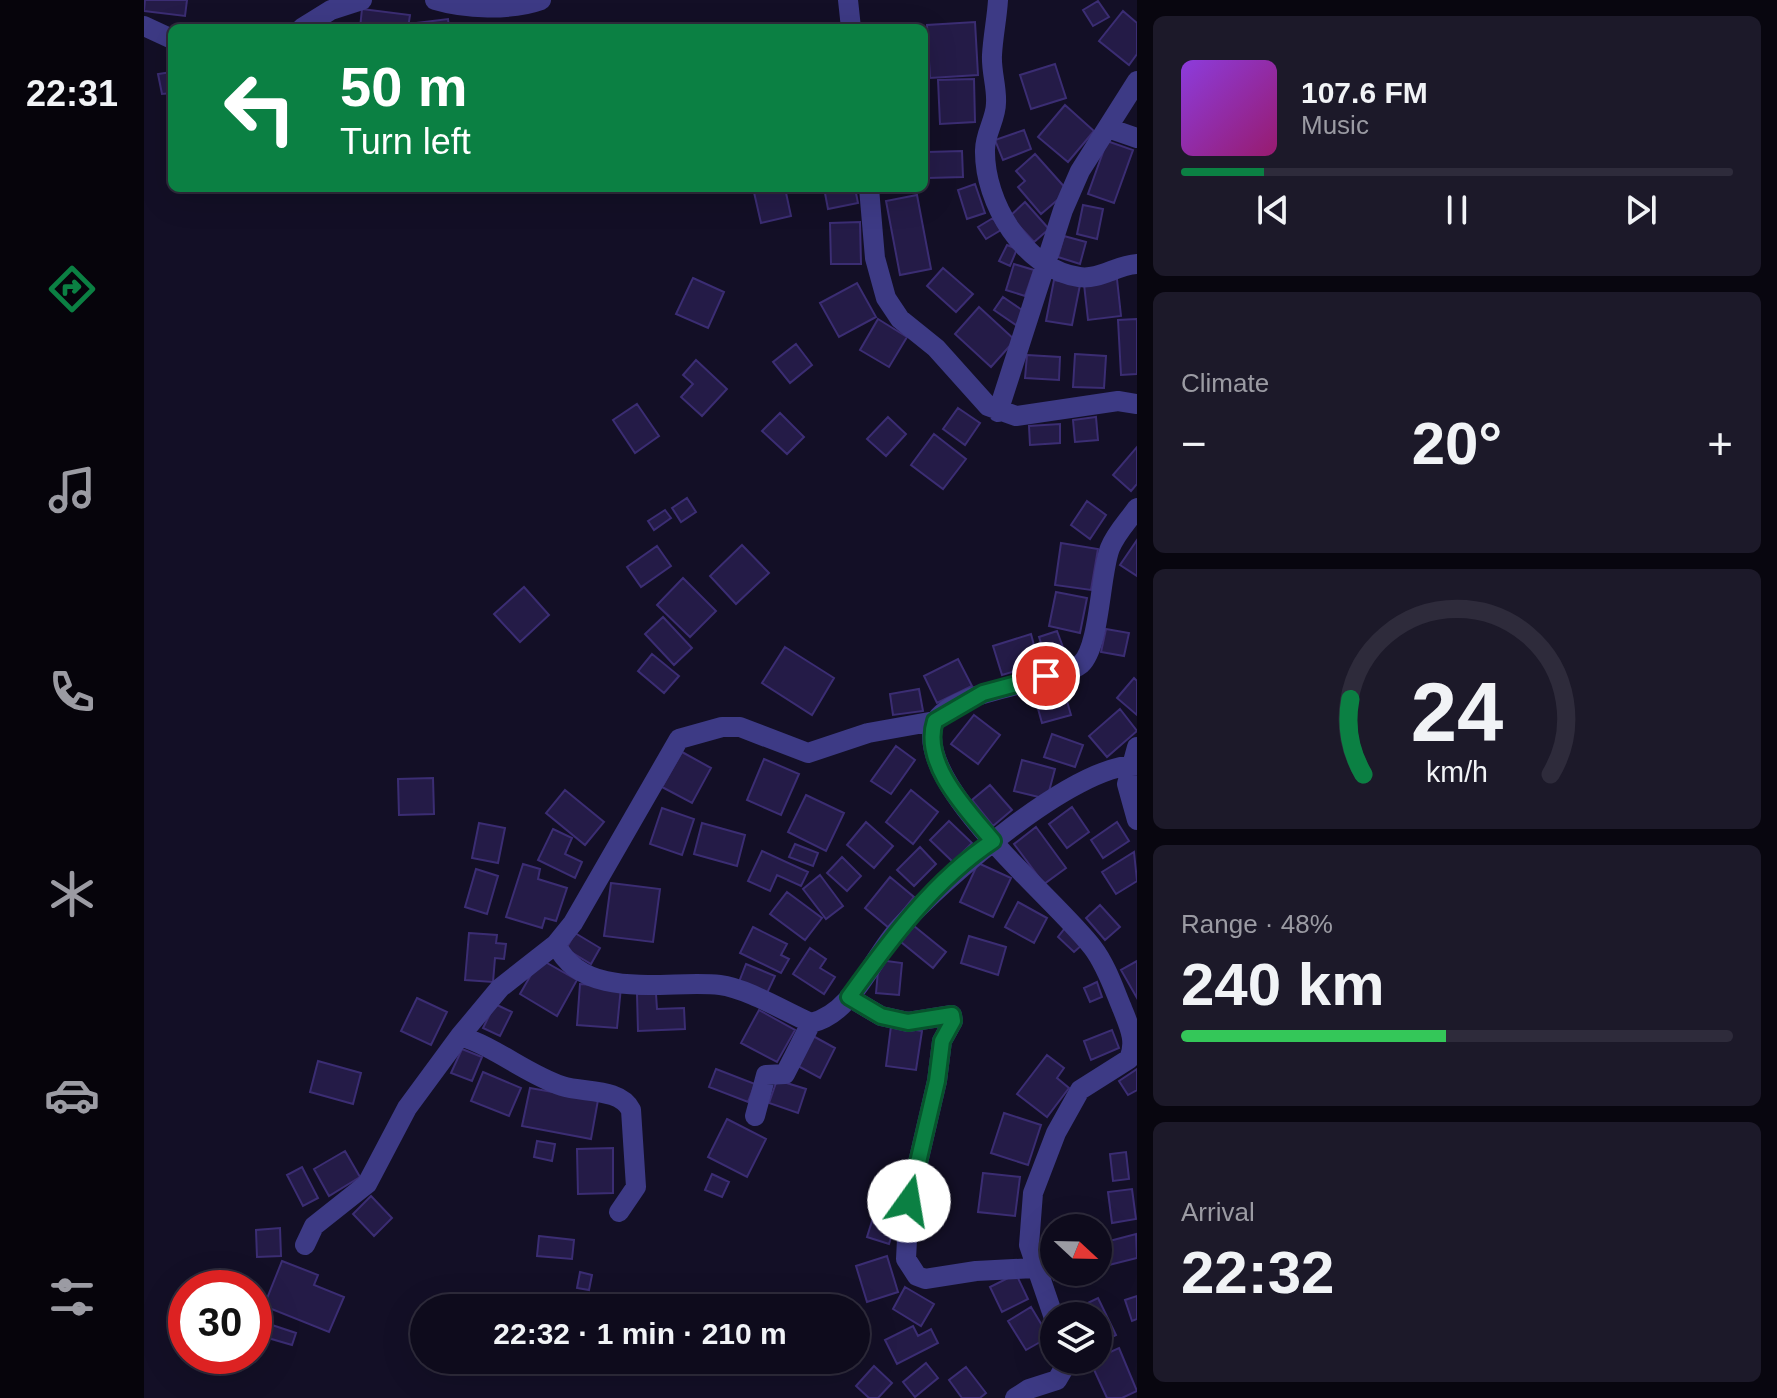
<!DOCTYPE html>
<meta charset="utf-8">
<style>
:root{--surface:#0e0b1c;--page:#1c1929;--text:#f1f3f6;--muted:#9b9ba3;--line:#2e2b3b;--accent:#0b8043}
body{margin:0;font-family:Helvetica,sans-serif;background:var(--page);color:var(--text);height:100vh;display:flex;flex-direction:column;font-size:30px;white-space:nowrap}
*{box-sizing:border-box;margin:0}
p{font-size:26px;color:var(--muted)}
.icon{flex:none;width:44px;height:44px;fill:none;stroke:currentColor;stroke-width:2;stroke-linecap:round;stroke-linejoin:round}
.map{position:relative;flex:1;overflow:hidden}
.sheet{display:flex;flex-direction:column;gap:16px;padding:16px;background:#08060f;width:640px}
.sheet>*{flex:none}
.guide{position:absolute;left:24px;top:24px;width:760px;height:168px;border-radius:12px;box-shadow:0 8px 32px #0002,0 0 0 2px var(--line);background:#0b8043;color:#fff;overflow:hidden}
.needle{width:52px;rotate:112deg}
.fabs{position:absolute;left:896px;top:1214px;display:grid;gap:16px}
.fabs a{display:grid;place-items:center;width:72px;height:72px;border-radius:50%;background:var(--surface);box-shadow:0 8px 32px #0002,0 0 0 2px var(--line);font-size:40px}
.speed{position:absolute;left:24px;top:1270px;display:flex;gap:16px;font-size:40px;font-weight:700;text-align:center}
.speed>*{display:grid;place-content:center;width:104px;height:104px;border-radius:50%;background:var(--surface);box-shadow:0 8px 32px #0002,0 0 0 2px var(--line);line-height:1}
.speed .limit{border:12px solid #d22;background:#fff;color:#111}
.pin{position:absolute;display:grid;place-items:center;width:68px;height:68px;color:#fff;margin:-34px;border:4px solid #fff;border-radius:50%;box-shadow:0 2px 8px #0007}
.me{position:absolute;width:88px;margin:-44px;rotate:13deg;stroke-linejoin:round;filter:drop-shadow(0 0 6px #0008)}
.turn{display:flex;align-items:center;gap:28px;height:168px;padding:0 40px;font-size:36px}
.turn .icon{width:104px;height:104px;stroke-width:2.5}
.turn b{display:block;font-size:56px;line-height:68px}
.big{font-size:60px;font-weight:600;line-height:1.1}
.sheet .card{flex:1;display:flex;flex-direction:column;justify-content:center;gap:12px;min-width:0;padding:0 28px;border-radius:12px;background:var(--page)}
.sheet .dial{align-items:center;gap:0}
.dial svg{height:208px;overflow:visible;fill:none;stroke:var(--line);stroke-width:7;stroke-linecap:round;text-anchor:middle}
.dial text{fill:var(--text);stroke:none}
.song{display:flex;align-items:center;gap:24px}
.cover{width:96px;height:96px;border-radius:12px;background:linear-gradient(135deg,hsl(270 70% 55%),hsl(320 70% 35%))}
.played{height:8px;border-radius:4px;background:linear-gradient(90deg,var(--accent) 15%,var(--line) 15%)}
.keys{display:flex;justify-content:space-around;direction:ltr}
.heat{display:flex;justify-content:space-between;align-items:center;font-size:44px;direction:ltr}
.charge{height:12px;border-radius:6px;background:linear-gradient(90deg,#34c759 48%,var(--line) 0)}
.trip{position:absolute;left:266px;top:1294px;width:460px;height:80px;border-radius:40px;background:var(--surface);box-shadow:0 8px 32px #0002,0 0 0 2px var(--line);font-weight:600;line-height:80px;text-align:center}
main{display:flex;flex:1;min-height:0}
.menu{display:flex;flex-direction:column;width:144px;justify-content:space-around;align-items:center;background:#06040b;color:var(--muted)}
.menu .icon{width:56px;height:56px}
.menu .selected{color:var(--accent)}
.menu b{font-size:36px;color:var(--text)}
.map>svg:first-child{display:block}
</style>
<main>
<nav class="menu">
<b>22:31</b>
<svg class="icon selected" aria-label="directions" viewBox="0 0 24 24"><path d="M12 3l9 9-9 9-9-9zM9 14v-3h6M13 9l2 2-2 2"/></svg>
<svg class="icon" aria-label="music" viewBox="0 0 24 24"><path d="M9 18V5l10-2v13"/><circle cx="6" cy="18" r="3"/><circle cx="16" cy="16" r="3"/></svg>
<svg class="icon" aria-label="phone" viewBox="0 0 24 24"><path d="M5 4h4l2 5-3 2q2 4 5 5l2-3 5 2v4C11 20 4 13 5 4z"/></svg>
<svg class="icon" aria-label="climate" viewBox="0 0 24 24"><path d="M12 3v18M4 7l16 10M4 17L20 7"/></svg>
<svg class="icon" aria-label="car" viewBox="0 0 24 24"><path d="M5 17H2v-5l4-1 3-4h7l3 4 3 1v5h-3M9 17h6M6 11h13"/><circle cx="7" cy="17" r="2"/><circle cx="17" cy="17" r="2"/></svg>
<svg class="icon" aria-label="filters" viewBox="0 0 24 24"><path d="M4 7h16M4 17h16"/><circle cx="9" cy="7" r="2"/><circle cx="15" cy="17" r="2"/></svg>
</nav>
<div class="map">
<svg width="993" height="1398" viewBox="0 0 993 1398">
<rect width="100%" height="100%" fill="#130f26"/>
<path fill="#241b47" stroke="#3b2d73" stroke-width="2" d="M1,0H43L41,16L0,11Z
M954,1L965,17L949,26L939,10Z
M218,9L266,15L264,28H216Z
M979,11L993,23V54L985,65L955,41Z
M304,19L305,28H273V23Z
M831,22L834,75L786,78L783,25Z
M911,64L922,98L887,109L876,75Z
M28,72V93L18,94L14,74Z
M830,79L831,122L796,124L794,80Z
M921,105L950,131L924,162L894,137Z
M880,130L887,149L859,160L851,140Z
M963,141L989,150L970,203L944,194Z
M818,151L819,177L784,178V152Z
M891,154L924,191L897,214L874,187L881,181L872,171Z
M831,184L841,213L823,219L814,190Z
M609,188H641L647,216L617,223Z
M680,188H711L714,203L684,209Z
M773,195L787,269L756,275L742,201Z
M881,202L905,229L890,242L866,216Z
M939,205L959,209L953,239L933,234Z
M849,218L857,230L842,239L834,227Z
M716,222L717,264H687L686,223Z
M920,236L942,242L936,264L914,257Z
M863,245L873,249L866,266L855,261Z
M870,264L890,270L881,296L862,290Z
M799,268L829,294L812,312L783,286Z
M549,278L580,292L564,328L532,314Z
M973,279L977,316L944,320L940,284Z
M910,280L936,285L928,325L902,321Z
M713,283L732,317L695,337L676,303Z
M859,297L881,312L872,325L850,310Z
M835,307L871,340L847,367L811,334Z
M734,319L763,337L745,367L716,350Z
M993,319V374L977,375L974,320Z
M652,344L668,365L646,383L629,362Z
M931,354L962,356L960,388L929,387Z
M883,355L916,357L915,380L881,378Z
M552,360L583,389L558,416L537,397L549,384L539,375Z
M493,404L515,436L491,453L469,420Z
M814,408L836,423L821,445L799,429Z
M636,413L660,437L643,454L618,431Z
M744,417L762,434L742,456L723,439Z
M952,417L954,440L931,442L929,420Z
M916,424V443L886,445L885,426Z
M790,434L822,459L799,489L767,465Z
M993,447V484L987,491L969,475Z
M543,498L552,512L537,522L528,508Z
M943,501L962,515L946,539L927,525Z
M521,510L527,518L510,530L504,521Z
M993,540V576L976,565Z
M917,543L954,549L947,590L911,585Z
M598,545L625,573L592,604L566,576Z
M513,546L527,566L497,587L483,567Z
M539,578L572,611L546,637L513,605Z
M380,587L405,615L376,642L350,614Z
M912,592L943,598L936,633L905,626Z
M519,617L548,648L530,665L501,634Z
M962,629L985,633L980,656L957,652Z
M913,631L923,658L904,664L895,637Z
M887,634L895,664L858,675L849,646Z
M641,647L690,678L668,715L618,683Z
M508,654L535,676L520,693L494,671Z
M814,659L828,686L793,703L780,676Z
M990,678L993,681V715L973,698Z
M775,689L779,711L749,715L746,694Z
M920,691L927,715L898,723L891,698Z
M976,709L993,731L963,757L945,736Z
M830,715L856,735L834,764L807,744Z
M908,734L939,745L931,767L900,757Z
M752,746L771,760L747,794L727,781Z
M538,752L567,768L548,803L518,787Z
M620,759L655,774L637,815L603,800Z
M878,760L911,769L903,799L870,791Z
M289,778L290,814L255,815L254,779Z
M846,785L868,810L849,826L828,800Z
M421,790L460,822L441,845L402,813Z
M767,790L794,812L769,844L742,822Z
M662,795L700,813L682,851L644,832Z
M928,807L945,832L923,848L905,824Z
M518,808L550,819L538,855L506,844Z
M805,821L828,843L809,862L786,840Z
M722,822L749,846L730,868L703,845Z
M973,822L985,841L959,858L947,840Z
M335,823L361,828L354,863L328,858Z
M558,823L601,835L593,866L550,854Z
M892,827L922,868L900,884L870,844Z
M409,829L428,838L421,854L438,862L431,878L394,860Z
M651,844L674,853L669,866L645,857Z
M776,847L792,864L770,886L753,870Z
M618,851L664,872L657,886L633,875L626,891L604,881Z
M990,852L993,881L972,894L958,872Z
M698,857L717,876L703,891L683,873Z
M834,863L867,878L849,917L816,902Z
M379,864L396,869L394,879L423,888L412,921L401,918L398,928L362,917Z
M332,869L354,876L343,914L321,907Z
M676,875L699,906L682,919L659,889Z
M746,877L770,897L745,928L721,908Z
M467,883L516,889L509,942L460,936Z
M643,892L678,918L661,940L626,914Z
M874,902L903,918L890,943L861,927Z
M956,905L976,927L961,940L942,918Z
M770,926L802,952L789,968L757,942Z
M609,927L643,944L637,955L645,959L637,973L596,953Z
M921,928L938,945L930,952L914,937Z
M325,933L353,935L352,943L362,944L360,959L351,958L349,982L321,980Z
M431,933L456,948L447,964L422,949Z
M825,936L862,947L854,975L817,963Z
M666,948L682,959L676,968L691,977L680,994L649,974Z
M396,959L433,980L413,1016L376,994Z
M735,960L758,963L755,995L732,993Z
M993,961V998L977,970Z
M602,964L631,976L623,993L595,982Z
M953,982L958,997L946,1002L940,988Z
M436,984L477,987L473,1028L433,1025Z
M493,994H512L513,1009L540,1008L541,1029L494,1031Z
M273,998L303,1012L287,1045L257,1031Z
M351,1004L368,1012L356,1036L339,1028Z
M615,1010L651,1030L633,1062L597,1043Z
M747,1026L778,1031L772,1070L742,1066Z
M968,1030L975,1048L947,1060L940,1041Z
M669,1036L691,1048L676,1078L654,1066Z
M318,1049L338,1057L328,1081L307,1073Z
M903,1055L920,1068L913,1078L925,1088L903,1117L873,1094Z
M174,1061L217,1073L209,1104L166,1092Z
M572,1069L611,1084L604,1102L565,1087Z
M993,1069V1090L984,1095L975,1081Z
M339,1072L377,1088L365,1116L327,1101Z
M633,1080L662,1089L654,1113L625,1103Z
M386,1088L454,1100L447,1139L378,1126Z
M860,1113L897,1125L884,1165L847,1153Z
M583,1119L622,1139L603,1177L564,1157Z
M393,1141L411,1144L408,1161L390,1157Z
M469,1148V1193L434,1194L433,1149Z
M201,1151L216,1177L185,1196L170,1169Z
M982,1152L985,1179L969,1181L966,1154Z
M158,1167L174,1198L159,1206L143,1175Z
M839,1173L876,1177L871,1216L834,1212Z
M568,1174L585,1182L578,1197L561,1190Z
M988,1189L992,1219L968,1223L964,1192Z
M227,1196L248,1218L230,1236L209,1214Z
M733,1205L755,1212L745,1244L723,1237Z
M136,1228L137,1256L113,1257L112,1230Z
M992,1234L993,1258L957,1267L954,1244Z
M395,1236L430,1240L428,1259L393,1256Z
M910,1252V1272H935L910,1280L902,1255Z
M743,1256L754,1292L723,1302L712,1266Z
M138,1261L174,1275L170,1285L200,1297L185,1332L120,1306Z
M436,1272L448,1275L445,1290L433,1288Z
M872,1274L884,1299L858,1312L846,1287Z
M761,1287L790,1304L777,1326L749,1309Z
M993,1296V1319L988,1321L981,1300Z
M954,1298L972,1335L954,1344V1316H929L927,1311Z
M887,1307L905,1337L882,1350L864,1321Z
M128,1325L152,1333L148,1345L124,1338Z
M769,1326L774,1336L787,1329L794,1343L753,1364L741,1340Z
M975,1348L993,1391L978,1398H963L946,1361Z
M782,1363L794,1378L771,1397L759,1382Z
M730,1366L748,1383L734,1398H725L712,1386Z
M822,1367L842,1393L836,1398H818L805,1380Z"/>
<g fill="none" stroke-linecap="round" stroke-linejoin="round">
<path stroke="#3d3a85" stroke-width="20" d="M291,0C321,9 366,11 397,0
M704,0L707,28
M854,0C853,18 849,36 848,55C847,71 853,87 852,103C852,119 841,133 841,150C840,202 880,269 935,277C956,280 972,265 993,264
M0,26L28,39
M158,28L187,10L218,0
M964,128L993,138
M725,188L731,258L742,298L756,319L792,348L844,406L872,416L974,401L993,404
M854,412L919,210L936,171L993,81
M993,747L983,784L993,820
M412,944C440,1003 526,979 576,985C602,988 642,1012 667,1023C710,1013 728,957 756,927C800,879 928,765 993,765
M705,997L737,1016L764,1022L808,1015L809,1021L798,1041L793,1081L765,1201L762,1259L773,1276L781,1279L832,1271L891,1268
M316,1036C352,1047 382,1074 418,1086C440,1093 476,1088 487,1110L492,1187L475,1212
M611,1116L622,1075L641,1074L667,1023
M161,1245L170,1226L223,1184L263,1108L316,1036L356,988L412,944L429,923L535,739L578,727H596L664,753L724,733L791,721
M910,1318L885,1245L889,1193L912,1133L936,1090L985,1059C993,1041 985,1026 978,1008C970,989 962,965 949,948C913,900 775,790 789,727C798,689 913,684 937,664C956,647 956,573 966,548C972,533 984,521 993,508
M871,1398L885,1389L913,1380L920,1368L919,1360"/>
</g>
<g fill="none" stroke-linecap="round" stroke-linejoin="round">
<g stroke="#07532c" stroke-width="20">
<path id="route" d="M765,1201L793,1081L798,1041L809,1021L808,1015L764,1022L737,1016L705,997C746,940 790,880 849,841C824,811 777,764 791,721L839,693L902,676"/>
</g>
<use href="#route" stroke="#0b8043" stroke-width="14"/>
</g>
</svg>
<div class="fabs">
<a><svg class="needle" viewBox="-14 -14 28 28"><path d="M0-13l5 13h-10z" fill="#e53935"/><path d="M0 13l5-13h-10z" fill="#9b9ba3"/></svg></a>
<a><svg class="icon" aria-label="layers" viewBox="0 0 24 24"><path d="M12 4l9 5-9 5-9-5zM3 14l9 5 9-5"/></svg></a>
</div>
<div class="speed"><div class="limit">30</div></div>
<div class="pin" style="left:902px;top:676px;background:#d93025"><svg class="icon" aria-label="arrive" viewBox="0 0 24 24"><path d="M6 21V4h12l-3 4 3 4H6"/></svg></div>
<svg class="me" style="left:765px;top:1201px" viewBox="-20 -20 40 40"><circle r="19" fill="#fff"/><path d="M0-13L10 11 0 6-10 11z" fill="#0b8043"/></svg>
<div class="trip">22:32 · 1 min · 210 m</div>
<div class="guide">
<div class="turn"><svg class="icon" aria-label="left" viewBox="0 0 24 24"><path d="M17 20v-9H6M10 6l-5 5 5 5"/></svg><div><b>50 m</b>Turn left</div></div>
</div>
</div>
<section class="sheet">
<div class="card">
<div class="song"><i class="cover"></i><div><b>107.6 FM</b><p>Music</p></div></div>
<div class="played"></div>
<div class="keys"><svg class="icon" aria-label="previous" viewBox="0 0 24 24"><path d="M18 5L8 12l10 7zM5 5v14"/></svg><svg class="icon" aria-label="pause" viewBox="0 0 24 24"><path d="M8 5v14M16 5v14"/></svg><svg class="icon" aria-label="next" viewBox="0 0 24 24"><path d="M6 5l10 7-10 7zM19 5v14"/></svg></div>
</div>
<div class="card"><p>Climate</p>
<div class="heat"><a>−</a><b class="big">20°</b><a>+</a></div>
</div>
<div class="card dial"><svg viewBox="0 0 100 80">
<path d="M14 69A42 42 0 1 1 86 69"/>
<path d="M14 69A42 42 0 0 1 9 40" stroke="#0b8043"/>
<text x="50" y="56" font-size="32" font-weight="700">24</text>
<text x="50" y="72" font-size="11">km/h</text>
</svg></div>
<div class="card"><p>Range · 48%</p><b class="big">240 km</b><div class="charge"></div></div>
<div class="card"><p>Arrival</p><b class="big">22:32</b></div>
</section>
</main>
